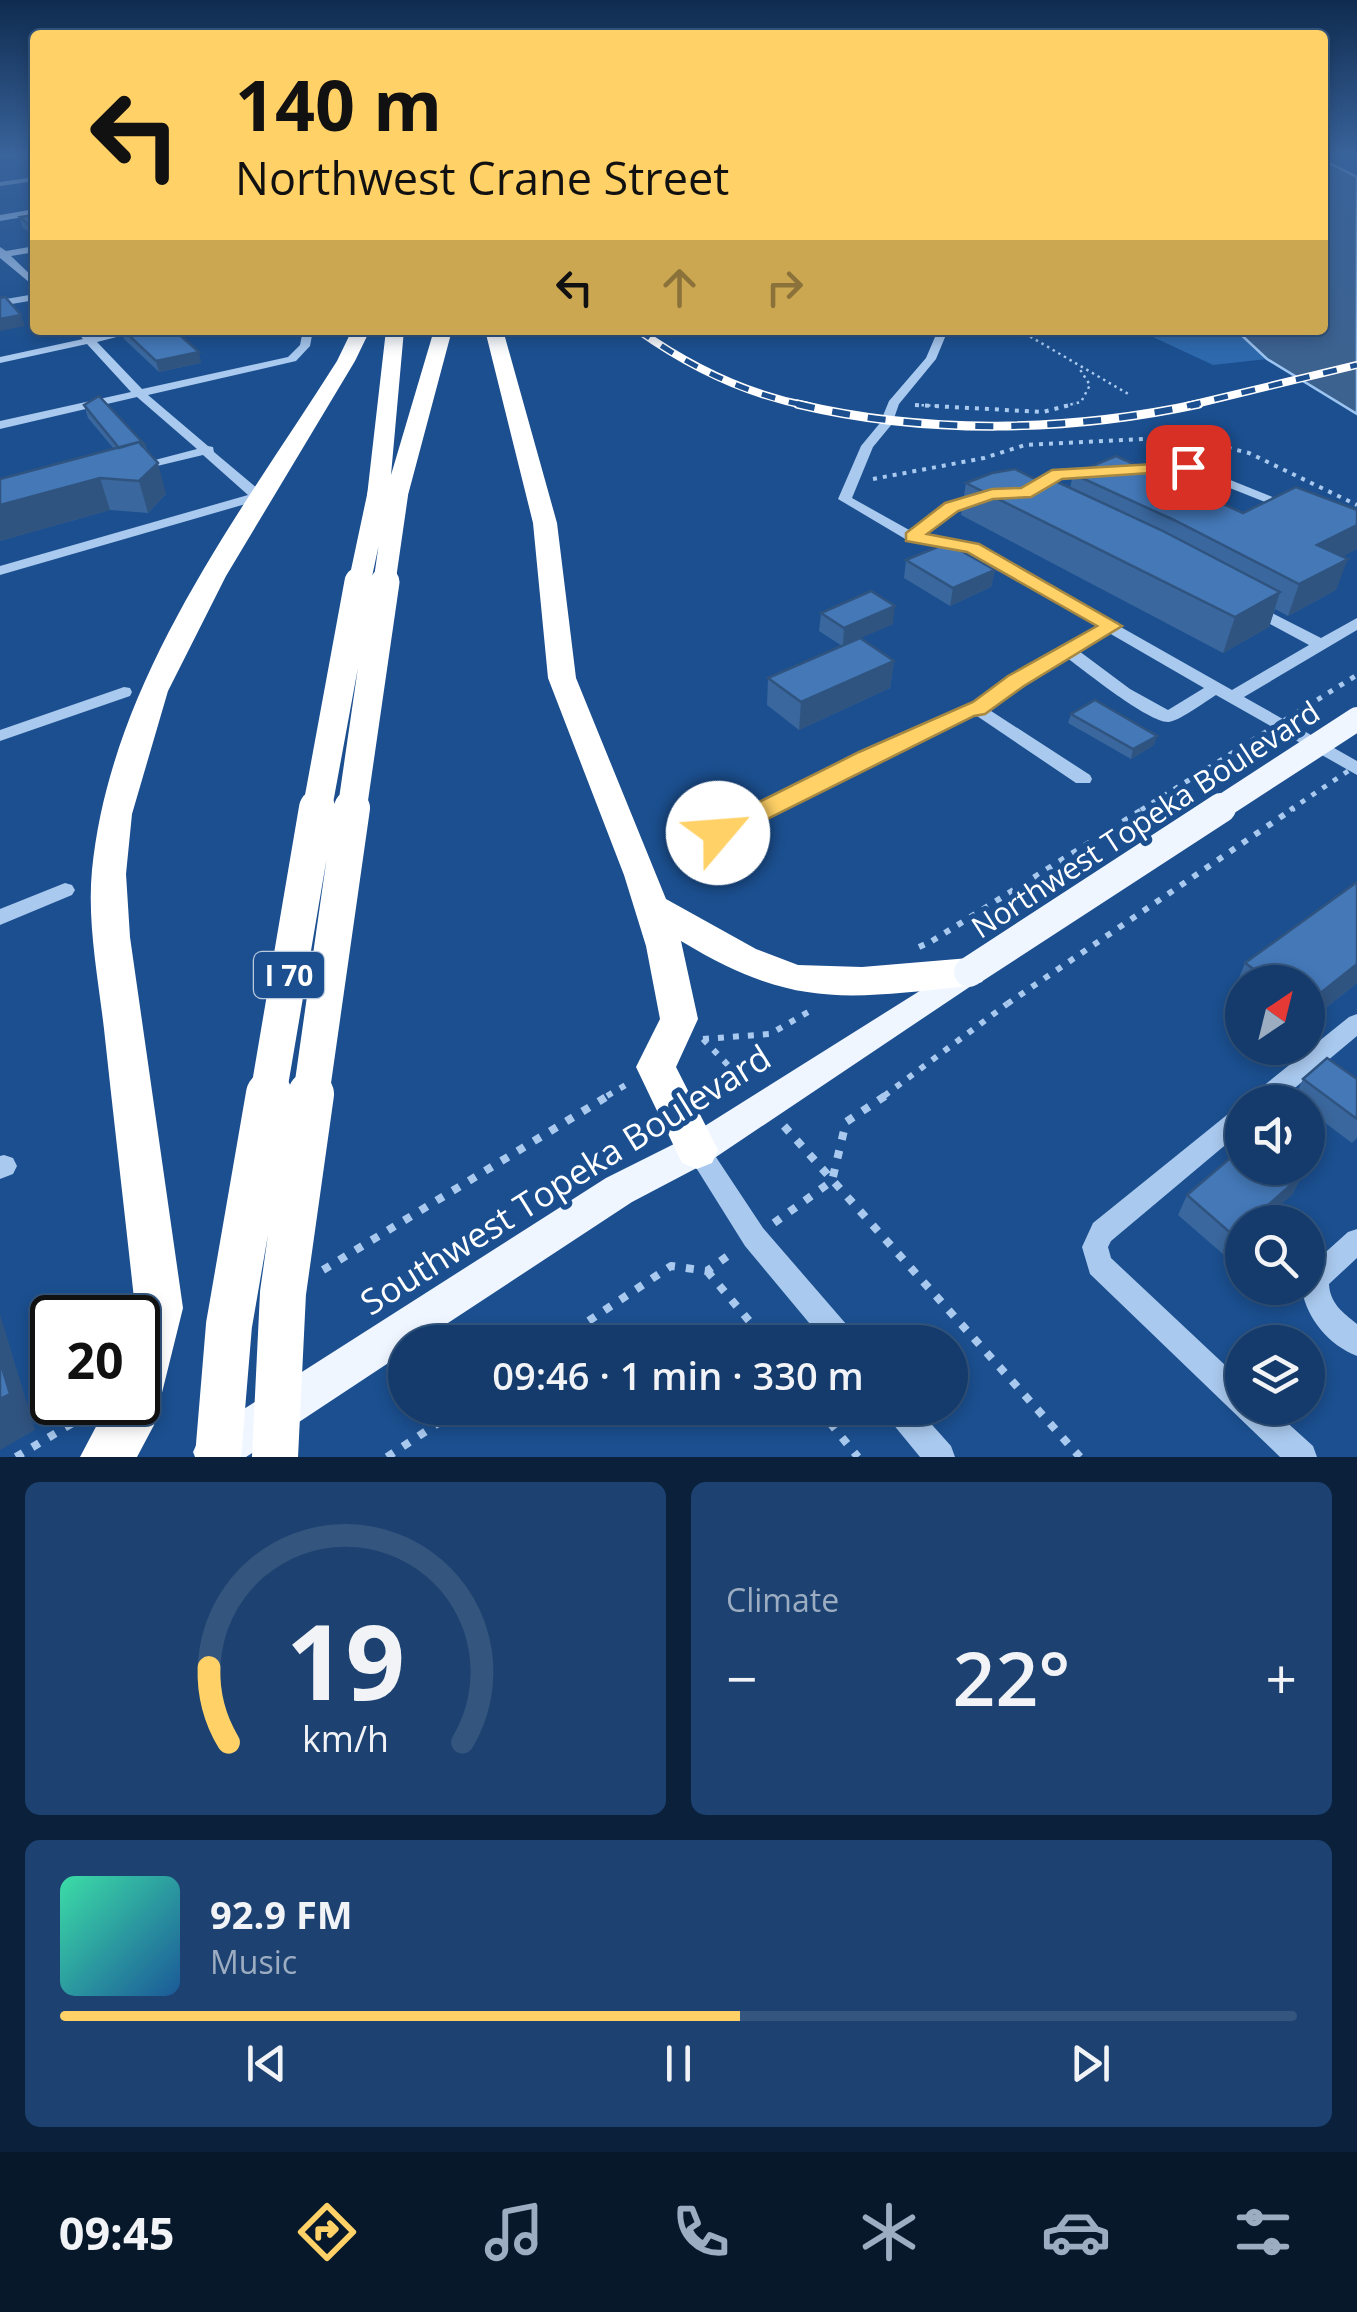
<!DOCTYPE html>
<meta charset="utf-8">
<style>
:root{--surface:#143b6b;--page:#1d4271;--text:#f1f3f6;--muted:#9dadc1;--line:#33557e;--accent:#ffd166}
body{margin:0;font-family:"Open Sans",sans-serif;background:var(--page);color:var(--text);height:100vh;display:flex;flex-direction:column;font-size:38px;white-space:nowrap}
*{box-sizing:border-box;margin:0}
p{font-size:32px;color:var(--muted)}
.icon{flex:none;width:55px;height:55px;fill:none;stroke:currentColor;stroke-width:2;stroke-linecap:round;stroke-linejoin:round}
.map{position:relative;height:1457px;overflow:hidden}
.drawer{display:flex;flex-direction:column;gap:25px;padding:25px;background:#0b203b;flex:1}
.drawer>*{flex:none}
.top-card{position:absolute;left:30px;top:30px;width:1298px;height:305px;border-radius:10px;box-shadow:0 5px 15px #0003,0 0 0 2px var(--line);background:#ffd166;color:#111;overflow:hidden}
.needle{width:65px;rotate:35deg}
.fabs{position:absolute;left:1225px;top:965px;display:grid;gap:20px}
.fabs a{display:grid;place-items:center;width:100px;height:100px;border-radius:50%;background:var(--surface);box-shadow:0 5px 15px #0003,0 0 0 2px var(--line);font-size:50px}
.speed{position:absolute;left:30px;top:1295px;display:flex;gap:20px;font-size:50px;font-weight:700;text-align:center}
.speed>*{display:grid;place-content:center;width:130px;height:130px;border-radius:50%;background:var(--surface);box-shadow:0 5px 15px #0003,0 0 0 2px var(--line);line-height:1}
.speed .limit{border:5px solid #111;border-radius:15px;background:#fff;color:#111}
.pin{position:absolute;display:grid;place-items:center;width:85px;height:85px;color:#fff;margin:-42px;border-radius:20px;box-shadow:0 5px 15px #0006}
.me{position:absolute;width:110px;margin:-55px;rotate:63deg;stroke-linejoin:round;filter:drop-shadow(0 0 8px #0008)}
.turn{display:flex;align-items:center;gap:35px;height:210px;padding:0 40px;font-size:45px}
.turn .icon{width:130px;height:130px;stroke-width:2.5}
.turn b{display:block;font-size:70px;line-height:85px}
.lanes{display:flex;align-items:center;height:95px;padding:0 40px;background:#0003;justify-content:center;gap:50px;direction:ltr}
.lanes .off{opacity:.35}
.big{font-size:75px;font-weight:600;line-height:1.1}
.drawer .card{flex:1;display:flex;flex-direction:column;justify-content:center;gap:15px;min-width:0;padding:0 35px;border-radius:15px;background:var(--page)}
.drawer .dial{align-items:center;gap:0}
.dial svg{height:260px;overflow:visible;fill:none;stroke:var(--line);stroke-width:7;stroke-linecap:round;text-anchor:middle}
.dial text{fill:var(--text);stroke:none}
.song{display:flex;align-items:center;gap:30px}
.cover{width:120px;height:120px;border-radius:15px;background:linear-gradient(135deg,hsl(160 70% 55%),hsl(210 70% 35%))}
.played{height:10px;border-radius:5px;background:linear-gradient(90deg,var(--accent) 55%,var(--line) 55%)}
.keys{display:flex;justify-content:space-around;direction:ltr}
.heat{display:flex;justify-content:space-between;align-items:center;font-size:55px;direction:ltr}
.drawer .tiles{flex:1;display:grid;gap:25px;grid-template-columns:1fr 1fr}
.card:last-child{grid-column:span 2}
.trip{position:absolute;left:388px;top:1325px;width:580px;height:100px;border-radius:50px;background:var(--surface);box-shadow:0 5px 15px #0003,0 0 0 2px var(--line);font-weight:600;line-height:100px;text-align:center}
.tab-bar{display:flex;height:160px;justify-content:space-around;align-items:center;background:#08182b;color:var(--muted)}
.tab-bar .icon{width:70px;height:70px}
.tab-bar .on{color:var(--accent)}
.tab-bar b{font-size:45px;color:var(--text)}
.map>svg:first-child{display:block}
</style>
<div class="map">
<svg width="1357" height="1457" viewBox="0 0 1357 1457">
<rect width="100%" height="100%" fill="#1b4f8f"/>
<path fill="#2e69ad" d="M1138,330H1236L1267,359L1213,365Z"/>
<path fill="#3c6290" stroke="#9cc4f0" stroke-width="2.5" d="M1323,160L1357,177V414L1267,359L1236,330H1322Z"/>
<g fill="none" stroke-linecap="round" stroke-linejoin="round">
<path stroke="#a9c9ee" stroke-width="2.5" stroke-dasharray="2.5 4" stroke-linecap="butt" d="M1019,330L1130,395
M915,405L940,406
M1064,406L1081,402L1090,385L1079,368"/>
<path stroke="#a9c9ee" stroke-width="4" stroke-dasharray="4 6" stroke-linecap="butt" d="M915,405L1043,412L1074,404
M873,479L984,458L1025,445L1183,437L1249,453L1357,505"/>
<path stroke="#a9c9ee" stroke-width="6" stroke-dasharray="6 9" stroke-linecap="butt" d="M919,947L932,941
M703,1039L770,1034L815,1008
M703,1039L746,1084
M607,1096L629,1083
M884,1096L1007,1004"/>
<path stroke="#a9c9ee" stroke-width="8" stroke-dasharray="8 11" stroke-linecap="butt" d="M784,1126L1080,1457
M774,1223L832,1181L846,1122L888,1094
M323,1270L611,1094
M707,1271L767,1342
M557,1342L671,1266L707,1271L733,1252
M818,1408L858,1457
M16,1457L86,1415
M387,1457L461,1408"/>
<path fill="#a9c9ee" fill-rule="evenodd" d="M25,153L0,158V154Z
M35,177V181L0,186V182Z
M35,209V215L0,221V215Z
M35,246V252L11,256L35,279V287L0,258V247L6,251Z
M35,294V300L0,306V300Z
M75,330H86L92,337L124,330H144L97,342L142,389L288,357L300,345L303,330H313L310,346L296,361L148,395L208,446L213,447L214,452L263,493V499L0,575V566L248,495L203,455L132,472V466L197,449L137,397L0,429V421L131,392L87,344L0,363V357L83,339Z
M938,330H948L936,359L899,404L892,424L873,447L852,498L911,531C935,513 959,492 990,493V499L956,510L924,535L977,545L1110,621L1118,622L1119,626L1232,690L1309,645L1248,612L1245,609L1248,606H1258L1321,638L1357,618V630L1244,697L1357,761V775L1216,695C1206,701 1178,722 1168,722C1148,722 1085,671 1067,658L1022,685L988,709L1090,775L1092,779L1090,783H1076L974,714L725,838H711L708,833L711,828L973,704L1010,677L1098,627L968,552L907,540L838,499L861,446L880,423L889,401L926,358ZM1109,633L1204,688L1168,710L1130,689L1079,651Z
M1188,463L1300,508L1298,511H1288L1187,471L1061,478L1030,496H1020L1018,493L1058,470Z
M124,687L130,688L132,692L130,696L0,741V730Z
M65,883L72,885L75,890L72,895L0,925V909Z
M1357,1014V1036L1278,1102H1249L1252,1095L1349,1017Z
M1242,1107V1131L1111,1241L1108,1247L1111,1258L1242,1381V1408H1271L1313,1446L1317,1457H1280L1090,1274L1082,1247L1093,1223L1233,1110Z
M697,1139L706,1142L763,1228L853,1332L857,1342H825L745,1246L685,1150L688,1142Z
M4,1155L13,1158L17,1166L13,1174L0,1179V1156Z
M1357,1229V1258L1329,1284C1330,1303 1342,1312 1357,1324V1356C1329,1345 1307,1319 1302,1290L1308,1288V1268L1348,1232Z
M883,1408H917L951,1446L955,1457H920L888,1418Z"/>
<path fill="#f0f6ff" fill-rule="evenodd" d="M969,960L980,964L985,972L980,980L710,1161L632,1202L419,1342H405V1352L246,1457H195L193,1452L200,1437L606,1178L684,1139Z"/>
<path fill="#fff" fill-rule="evenodd" d="M352,330H370L355,361L226,576L168,691L132,814L126,874L130,937L183,1308L154,1425L137,1457H80L109,1402H138V1318H133L135,1308C125,1215 114,1122 104,1029C98,977 87,922 92,870C111,680 238,517 337,361Z
M386,330H404L391,475L434,330H452L408,495L405,500L388,498L378,503L367,496Z
M485,330H503L557,523L576,678L666,899L756,949L798,965L862,967L969,958L982,962L988,972L982,982L969,986C845,999 793,1009 681,941L698,1019L676,1067L718,1150L712,1163L697,1169L682,1163L636,1067L660,1019L646,946L624,875L548,678L533,523Z"/>
<g stroke="#fff" stroke-width="8">
<path id="rail-far1" d="M638,330C690,367 745,394 808,406
M1187,406L1357,365"/>
</g>
<g stroke="#fff" stroke-width="9">
<path id="rail" d="M797,404C927,435 1068,432 1199,404"/>
</g>
<use href="#rail-far1" stroke="#1b4f8f" stroke-width="5" stroke-dasharray="14" stroke-linecap="butt"/>
<use href="#rail" stroke="#1b4f8f" stroke-width="6" stroke-dasharray="18" stroke-linecap="butt"/>
<path stroke="#a9c9ee" stroke-width="5" stroke-dasharray="5 8" stroke-linecap="butt" d="M1141,810L1357,675
M1290,810L1357,765"/>
<path stroke="#a9c9ee" stroke-width="6" stroke-dasharray="6 9" stroke-linecap="butt" d="M932,941L1145,808
M1007,1004L1294,808"/>
<path stroke="#f0f6ff" stroke-width="24" d="M1217,810L1357,719"/>
<path stroke="#f0f6ff" stroke-width="30" d="M969,972L1221,808"/>
<path stroke="#fff" stroke-width="22" d="M359,585L378,496
M384,585L397,495"/>
<path stroke="#fff" stroke-width="29" d="M317,810L359,582
M352,810L385,582"/>
<path stroke="#fff" stroke-width="36" d="M268,1096L317,808
M311,1096L352,808"/>
<path stroke="#fff" stroke-width="46" d="M218,1457L229,1325L269,1094
M275,1457L283,1293L311,1094"/>
</g>
<path fill="#3a679d" d="M35,215V237L22,227L20,217Z
M122,330H184L176,332L201,363L159,372L124,339Z
M84,405L145,445L166,494L148,513L110,510L0,541L114,449L88,418Z
M1073,474L1343,557L1336,590L1288,616L1275,609L1269,627L1223,653L961,515L966,483L1045,484L1070,488Z
M906,560L995,570L991,587L950,606L904,578Z
M821,613L893,624L860,638L894,661L890,688L799,730L767,705L768,678L842,646L819,631Z
M1071,714L1154,745L1131,759L1068,723Z
M1357,882V983L1308,1022V982H1242V1000L1233,993L1245,963Z
M1303,1079H1357V1138L1352,1143L1308,1110V1102H1298L1294,1099Z
M1302,1175L1292,1195L1242,1222V1239L1224,1255L1178,1215L1187,1195Z"/>
<path fill="#305480" d="M21,315L25,326L0,331V319Z
M199,352L201,363L159,372L156,361Z
M158,463L166,494L148,513L139,481Z
M100,478L110,510L0,541V505Z
M1357,525V549L1306,577L1317,545Z
M1348,559L1336,590L1288,616L1299,584Z
M995,570L991,587L950,606L953,588Z
M1280,592L1269,627L1223,653L1235,617Z
M895,606L893,624L843,646L844,628Z
M894,661L890,688L799,730L801,702Z
M1157,736L1154,745L1131,759L1133,749Z
M1357,964V983L1308,1022V1003Z
M1302,1175L1292,1195L1261,1222H1249Z
M1242,1228V1239L1224,1255L1234,1236Z
M0,1314L35,1430L0,1450Z"/>
<path fill="#4478b7" stroke="#305480" stroke-width="2.5" d="M35,215V230L20,217Z
M5,297L21,315L0,319V298Z
M123,330H174L199,352L156,361Z
M99,396L145,445L142,446L139,442L119,448L84,405Z
M139,442L158,463L139,481L100,478L0,505V479Z
M1116,456L1243,513L1296,487L1357,510V525L1317,545L1348,559L1299,584L1174,520L1073,474Z
M1015,469L1045,484L1053,480L1161,530L1280,592L1235,617L966,483L992,473Z
M947,543L995,570L953,588L906,560Z
M871,591L895,606L844,628L821,613Z
M860,638L894,661L801,702L768,678Z
M1095,700L1157,736L1133,749L1071,714Z
M1357,882V964L1308,1003V982H1272L1245,963Z
M1327,1058L1357,1079V1119L1303,1079Z
M1242,1148V1168H1293L1302,1175L1249,1222H1242V1228L1234,1236L1187,1195Z
M0,1361L10,1394L0,1399Z"/>
<linearGradient id="sky" x2="0" y2="1"><stop stop-color="#0f2b4f"/><stop offset="0.43" stop-color="#39639b"/><stop offset="1" stop-color="#39639b" stop-opacity="0"/></linearGradient>
<rect width="1357" height="357" fill="url(#sky)"/>
<path fill="#ffd166" stroke="#a68842" stroke-width="2.5" d="M1188,462L1196,467L1194,470L1062,479L1031,497L993,499L958,511L927,534L979,544L1122,626L1024,686L985,714L974,716L727,839H709L705,833L709,827L859,752L973,702L1008,676L1097,626L967,552L906,541V533L945,503L992,489L1021,488L1052,470Z"/>
<g text-anchor="middle" dominant-baseline="central" stroke-width="10" stroke-linejoin="round" paint-order="stroke">
<rect fill="#1b4f8f" stroke="#bbcadd" stroke-width="2.5" x="254" y="952" width="70" height="46" rx="8"/>
<g font-size="28" font-weight="bold" fill="#fff">
<text x="289" y="975">I 70</text>
</g>
<g font-size="30" fill="#fff" stroke="#1b4f8f">
<text transform="translate(1145 819) rotate(-33)">Northwest Topeka Boulevard</text>
</g>
<g font-size="35" fill="#fff" stroke="#1b4f8f">
<text transform="translate(565 1179) rotate(-32)">Southwest Topeka Boulevard</text>
</g>
</g>
</svg>
<div class="fabs">
<a><svg class="needle" viewBox="-14 -14 28 28"><path d="M0-13l5 13h-10z" fill="#e53935"/><path d="M0 13l5-13h-10z" fill="#9dadc1"/></svg></a>
<a><svg class="icon" aria-label="sound" viewBox="0 0 24 24"><path d="M4 9h4l5-4v14l-5-4H4zM17 9q2 3 0 6"/></svg></a>
<a><svg class="icon" aria-label="search" viewBox="0 0 24 24"><circle cx="10" cy="10" r="6"/><path d="M15 15l6 6"/></svg></a>
<a><svg class="icon" aria-label="layers" viewBox="0 0 24 24"><path d="M12 4l9 5-9 5-9-5zM3 14l9 5 9-5"/></svg></a>
</div>
<div class="speed"><div class="limit">20</div></div>
<div class="pin" style="left:1188px;top:467px;background:#d93025"><svg class="icon" aria-label="arrive" viewBox="0 0 24 24"><path d="M6 21V4h12l-3 4 3 4H6"/></svg></div>
<svg class="me" style="left:718px;top:833px" viewBox="-20 -20 40 40"><circle r="19" fill="#fff"/><path d="M0-13L10 11 0 6-10 11z" fill="#ffd166"/></svg>
<div class="trip">09:46 · 1 min · 330 m</div>
<div class="top-card">
<div class="turn"><svg class="icon" aria-label="left" viewBox="0 0 24 24"><path d="M17 20v-9H6M10 6l-5 5 5 5"/></svg><div><b>140 m</b>Northwest Crane Street</div></div>
<div class="lanes"><svg class="icon" aria-label="left" viewBox="0 0 24 24"><path d="M17 20v-9H6M10 6l-5 5 5 5"/></svg><svg class="icon off" aria-label="ahead" viewBox="0 0 24 24"><path d="M12 20V5M6 11l6-6 6 6"/></svg><svg class="icon off" aria-label="right" viewBox="0 0 24 24"><path d="M7 20v-9h11M14 6l5 5-5 5"/></svg></div>
</div>
</div>
<section class="drawer">
<div class="tiles">
<div class="card dial"><svg viewBox="0 0 100 80">
<path d="M14 69A42 42 0 1 1 86 69"/>
<path d="M14 69A42 42 0 0 1 8 46" stroke="#ffd166"/>
<text x="50" y="56" font-size="32" font-weight="700">19</text>
<text x="50" y="72" font-size="11">km/h</text>
</svg></div>
<div class="card"><p>Climate</p>
<div class="heat"><a>−</a><b class="big">22°</b><a>+</a></div>
</div>
<div class="card">
<div class="song"><i class="cover"></i><div><b>92.9 FM</b><p>Music</p></div></div>
<div class="played"></div>
<div class="keys"><svg class="icon" aria-label="previous" viewBox="0 0 24 24"><path d="M18 5L8 12l10 7zM5 5v14"/></svg><svg class="icon" aria-label="pause" viewBox="0 0 24 24"><path d="M8 5v14M16 5v14"/></svg><svg class="icon" aria-label="next" viewBox="0 0 24 24"><path d="M6 5l10 7-10 7zM19 5v14"/></svg></div>
</div>
</div>
</section>
<nav class="tab-bar">
<b>09:45</b>
<svg class="icon on" aria-label="directions" viewBox="0 0 24 24"><path d="M12 3l9 9-9 9-9-9zM9 14v-3h6M13 9l2 2-2 2"/></svg>
<svg class="icon" aria-label="music" viewBox="0 0 24 24"><path d="M9 18V5l10-2v13"/><circle cx="6" cy="18" r="3"/><circle cx="16" cy="16" r="3"/></svg>
<svg class="icon" aria-label="phone" viewBox="0 0 24 24"><path d="M5 4h4l2 5-3 2q2 4 5 5l2-3 5 2v4C11 20 4 13 5 4z"/></svg>
<svg class="icon" aria-label="climate" viewBox="0 0 24 24"><path d="M12 3v18M4 7l16 10M4 17L20 7"/></svg>
<svg class="icon" aria-label="car" viewBox="0 0 24 24"><path d="M5 17H2v-5l4-1 3-4h7l3 4 3 1v5h-3M9 17h6M6 11h13"/><circle cx="7" cy="17" r="2"/><circle cx="17" cy="17" r="2"/></svg>
<svg class="icon" aria-label="filters" viewBox="0 0 24 24"><path d="M4 7h16M4 17h16"/><circle cx="9" cy="7" r="2"/><circle cx="15" cy="17" r="2"/></svg>
</nav>
